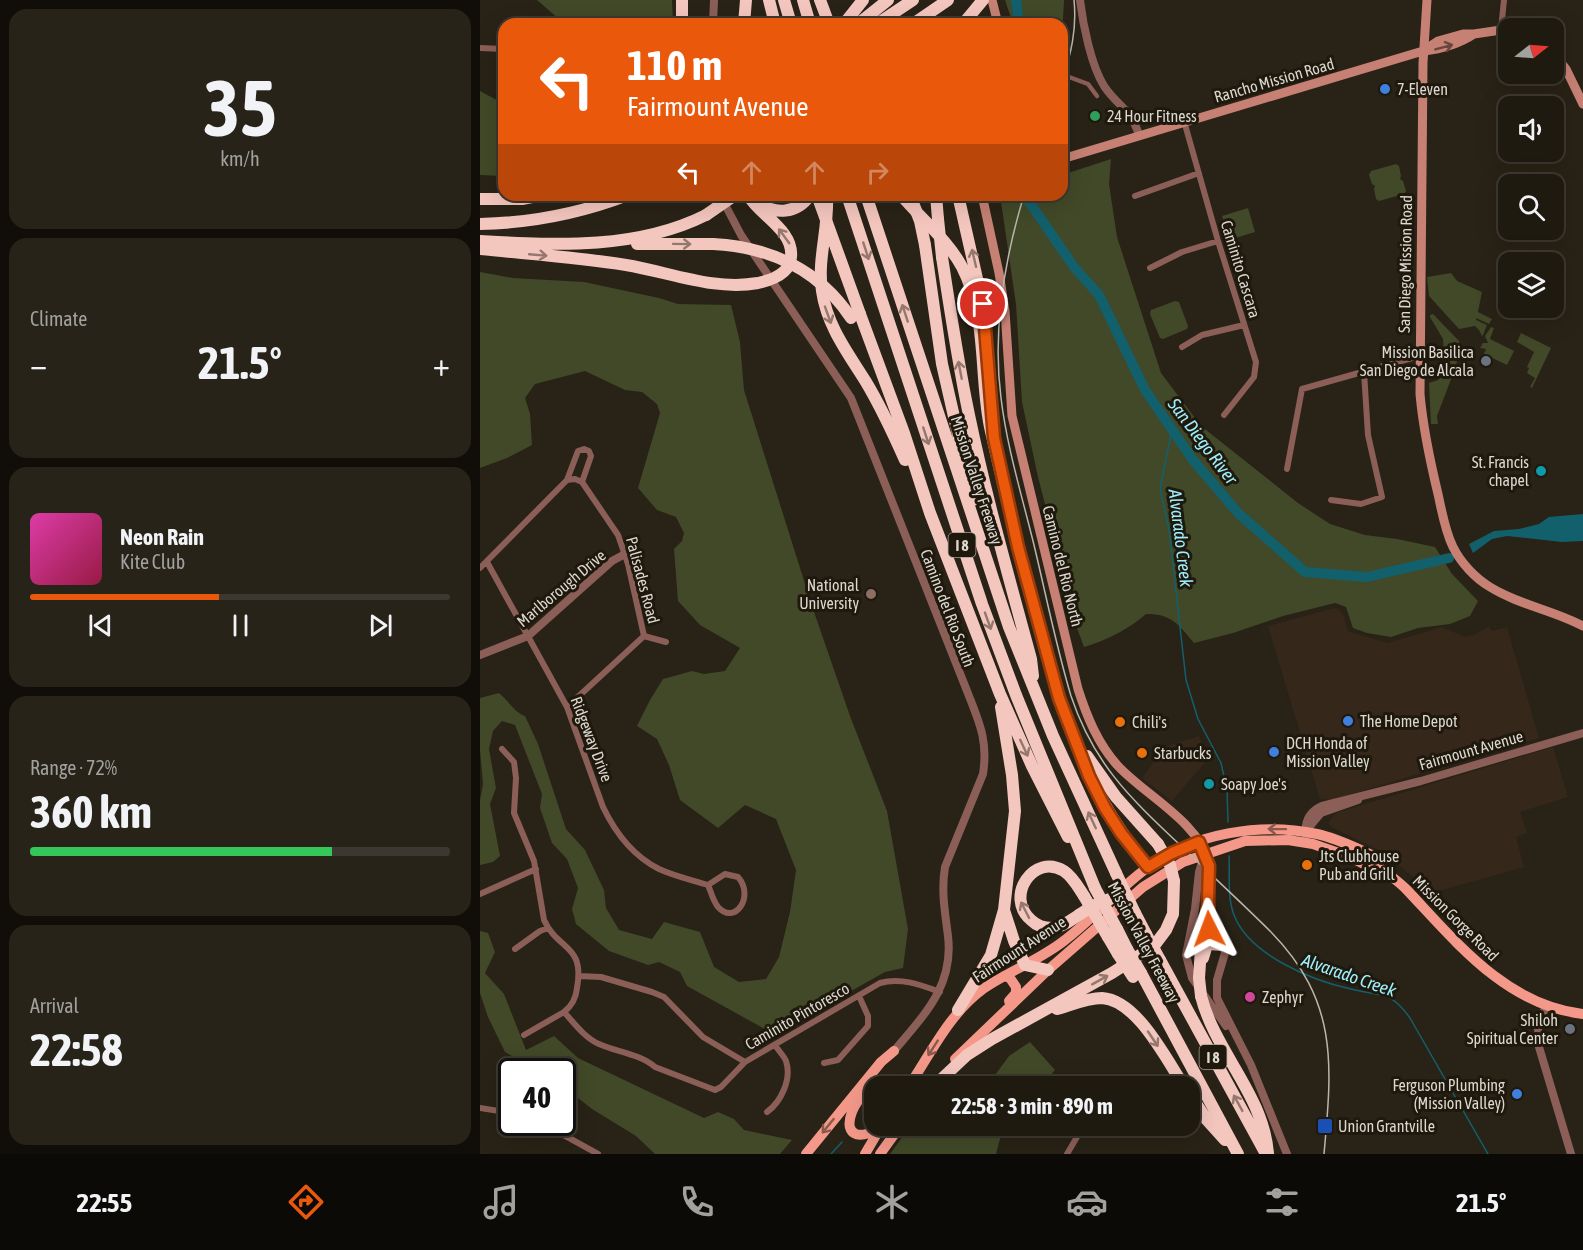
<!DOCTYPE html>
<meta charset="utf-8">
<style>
:root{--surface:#1f1a10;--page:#272319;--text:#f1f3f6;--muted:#a1a19f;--line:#3c3830;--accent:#ea580c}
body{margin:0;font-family:"Asap Condensed",sans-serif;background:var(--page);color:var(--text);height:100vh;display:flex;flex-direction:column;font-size:22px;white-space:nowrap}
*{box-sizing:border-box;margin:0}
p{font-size:20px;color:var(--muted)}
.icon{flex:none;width:33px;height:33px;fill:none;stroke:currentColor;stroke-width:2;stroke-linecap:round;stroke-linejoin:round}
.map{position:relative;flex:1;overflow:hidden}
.details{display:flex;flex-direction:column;gap:9px;padding:9px;background:#110e09;width:480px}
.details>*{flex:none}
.banner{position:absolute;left:18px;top:18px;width:570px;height:183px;border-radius:18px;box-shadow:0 6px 24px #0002,0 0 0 2px var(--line);background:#ea580c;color:#fff;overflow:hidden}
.needle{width:39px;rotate:73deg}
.fabs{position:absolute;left:1018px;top:18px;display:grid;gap:12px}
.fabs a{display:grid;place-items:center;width:66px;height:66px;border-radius:12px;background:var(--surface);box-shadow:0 6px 24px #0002,0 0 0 2px var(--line);font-size:30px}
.speed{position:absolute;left:18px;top:1058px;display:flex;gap:12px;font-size:30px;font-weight:700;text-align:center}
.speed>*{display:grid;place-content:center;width:78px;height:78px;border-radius:50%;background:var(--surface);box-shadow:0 6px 24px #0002,0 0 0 2px var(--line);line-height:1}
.speed .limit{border:3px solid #111;border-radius:9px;background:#fff;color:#111}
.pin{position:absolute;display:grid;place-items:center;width:51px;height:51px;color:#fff;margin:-26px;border:3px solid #fff;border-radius:50%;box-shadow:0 2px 6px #0007}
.me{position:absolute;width:66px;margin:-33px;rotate:357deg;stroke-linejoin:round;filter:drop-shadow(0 0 4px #0008)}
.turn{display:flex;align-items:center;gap:21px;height:126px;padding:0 30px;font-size:27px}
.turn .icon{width:78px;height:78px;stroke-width:2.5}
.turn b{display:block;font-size:42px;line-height:51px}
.lanes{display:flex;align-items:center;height:57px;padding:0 30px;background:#0003;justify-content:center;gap:30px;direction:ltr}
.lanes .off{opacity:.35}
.big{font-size:45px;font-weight:700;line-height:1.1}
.details .tile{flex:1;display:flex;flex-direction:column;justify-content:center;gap:9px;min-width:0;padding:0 21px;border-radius:18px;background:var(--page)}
.details .dial{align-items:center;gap:0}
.dial b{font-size:78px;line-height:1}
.song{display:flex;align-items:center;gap:18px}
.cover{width:72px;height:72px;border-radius:9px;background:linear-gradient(135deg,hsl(320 70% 55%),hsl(340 70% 35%))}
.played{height:6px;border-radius:3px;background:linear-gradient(90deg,var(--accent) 45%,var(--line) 45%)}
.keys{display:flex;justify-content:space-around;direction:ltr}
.heat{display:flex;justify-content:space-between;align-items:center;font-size:33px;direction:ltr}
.charge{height:9px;border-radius:4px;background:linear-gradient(90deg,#34c759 72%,var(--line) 0)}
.trip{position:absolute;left:384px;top:1076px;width:336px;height:60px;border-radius:18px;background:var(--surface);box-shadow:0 6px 24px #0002,0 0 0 2px var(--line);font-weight:700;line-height:60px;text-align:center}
.dock{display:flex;height:96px;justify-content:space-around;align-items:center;background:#0c0a06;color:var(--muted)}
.dock .icon{width:42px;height:42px}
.dock .active{color:var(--accent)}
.dock b{font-size:27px;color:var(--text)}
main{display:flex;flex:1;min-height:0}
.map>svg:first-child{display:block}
</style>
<main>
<section class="details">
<div class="tile dial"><b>35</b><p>km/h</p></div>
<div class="tile"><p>Climate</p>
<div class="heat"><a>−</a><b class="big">21.5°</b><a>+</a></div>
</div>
<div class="tile">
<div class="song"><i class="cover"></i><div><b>Neon Rain</b><p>Kite Club</p></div></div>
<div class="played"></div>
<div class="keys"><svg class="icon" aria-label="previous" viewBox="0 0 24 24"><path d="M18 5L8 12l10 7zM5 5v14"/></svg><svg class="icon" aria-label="pause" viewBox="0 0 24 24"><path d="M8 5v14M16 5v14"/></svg><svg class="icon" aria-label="next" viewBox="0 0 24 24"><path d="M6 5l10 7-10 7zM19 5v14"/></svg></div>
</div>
<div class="tile"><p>Range · 72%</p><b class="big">360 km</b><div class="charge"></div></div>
<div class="tile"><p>Arrival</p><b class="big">22:58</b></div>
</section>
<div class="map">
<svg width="1103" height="1154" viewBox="0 0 1103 1154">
<rect width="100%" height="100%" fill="#292216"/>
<path fill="#36271b" d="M854,608L858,609L863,614L868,631L908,643L962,627L985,637L996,634L1009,626L1012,631L1027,627L1059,738L851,800L840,799L788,626Z
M719,736L727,760L692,801L662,778L684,747Z
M1073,747L1088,797L1040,812L1047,833L1036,837L1044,867L952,893L903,852L853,828L848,823L856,813Z"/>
<path fill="#414928" d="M57,0H192L193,24H81L80,20Z
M525,0H584L583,20L579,24H533Z
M0,91L24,104V176L0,175Z
M631,159L629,184L637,237L681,373L721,426L818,503L850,524L885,535L917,539L955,547L972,574L998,601L990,616L970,624L938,628L911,637L887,633L873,628L866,607L855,603L803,616L753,633L714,643C698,624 692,614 666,614C649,629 625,641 604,647L597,628L558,477L542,402L536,304L520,195H582V175Z
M916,164L919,166L921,176L920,179L923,181L926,191L924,194L899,201L896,199L894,189L895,186L892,184L889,175L891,171Z
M768,208L775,232L749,240L742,216Z
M0,272L33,278L104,282L179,298L198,304L251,305L260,342L264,390L332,606L370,716L407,811L428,929L423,968L405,972L291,1036L283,1028L207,986L200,972L179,962L168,965L129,951L96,924L92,909L98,888L87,859L72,843L60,808L62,794L35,725L22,721L13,731L9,749L16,788L10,804L20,856L13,862L0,865V800L3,784L0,750V698L19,693C29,701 34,712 45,716L58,744L86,829L105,850L124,890L126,908L139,930L172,939L184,922L220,932L234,967L259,982L286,979L299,957L310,912L316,870L296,819L265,805L238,828L200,800L189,765L177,739L157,726L170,700L183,679L212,671L224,674L245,671L260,648L220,625L198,601L194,549L202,541L204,533L196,517L177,510L158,488L180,413L177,404L162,392L145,390L105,371L55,384L45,398L50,414L52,445L27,458L0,468Z
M971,273L977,281L1002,292L998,312L1012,319L1009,324L996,318V320L1007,325L1003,335L1002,336L999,330L995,326L979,329L949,296L947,277Z
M695,301L699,302L708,326L707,329L683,339L680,338L670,314L671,310Z
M953,314L979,341L980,350L974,372L965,368L963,339L950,317V315Z
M1011,327L1014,328L1010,339L1034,351L1027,365L1004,354L1006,349L1000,348L1003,343H1008L1005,336Z
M1041,333L1071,348L1052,388L1050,387L1055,378L1047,373L1049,368L1047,367L1054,352L1037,342Z
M964,370L973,374L957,416L958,424H951L949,383L958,380Z
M0,931L8,933L15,952L5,973L24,994L46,1050L74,1036L98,1058L224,1118L238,1112L254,1119L264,1130L312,1140L300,1154H175L156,1136L112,1109L89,1091L83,1083L82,1071H71L65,1065H47L25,1052L8,1017L0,993Z
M550,1042L575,1070L562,1086H507L529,1056Z
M431,1125H529L521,1135L516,1154H410Z"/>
<path fill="#13606d" d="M1103,514V541L1082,542L1027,536L1012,539L993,553L989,544L1014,531L1039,529L1059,524L1069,517Z"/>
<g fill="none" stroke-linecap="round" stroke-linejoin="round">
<path stroke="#13606d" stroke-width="1.5" d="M692,429L680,489L689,529L706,680L718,719L741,763L747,790L748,822
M749,856C750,875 747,897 754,915C769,955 833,981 871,989C902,997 910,990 930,1018L1008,1154
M351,1154L362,1142"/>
<path stroke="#13606d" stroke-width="10" d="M536,0L539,24
M535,195L548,200L594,267L619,295L665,390L713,460L758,513L825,572L887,577L969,558"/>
<path stroke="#8b5f57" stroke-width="4.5" d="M589,77L608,84L617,96"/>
<path stroke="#8b5f57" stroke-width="6" d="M1021,30L1024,0
M0,48L24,49
M704,121L738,241L776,362L774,377L744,415
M655,196L719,173
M670,268L702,252L738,241
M702,347L722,335L764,325
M897,369L939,370
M807,469L822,389L939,356
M87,480L95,479L102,482L138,535L148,564L164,636
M851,500L881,504L902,497L888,435L884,372
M7,562L87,707L123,807C135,832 153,856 179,869C194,876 212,880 228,885
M0,568L87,480L98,451L104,449L109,451L111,456L102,482
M164,636L186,642
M87,707L164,636
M22,749L34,762L36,778L34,813L54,861L64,920C78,951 105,944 97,988C96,998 92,1006 84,1012C94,1023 105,1038 119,1044C137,1052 160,1054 175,1067L235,1090L241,1087L265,1062L400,983C421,977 441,985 460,992
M245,874L258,877C275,896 255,926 238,907C233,901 231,892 228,885Z
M0,894L56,869
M35,949L60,931L68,928
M99,976L121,977L172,992L184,997L223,1037L265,1062
M44,1035L84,1012
M344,1063L358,1060L388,1026V1016L379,996
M0,1108L32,1113
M287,1112C301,1102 312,1079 306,1061C304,1056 298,1050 295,1045
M60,1122L118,1154
M587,1154L604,1125"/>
<path stroke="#8b5f57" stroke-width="8" d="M600,0C603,25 611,65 624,86C638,107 650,107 659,135
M233,24L234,0
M240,195L261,235L371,398L489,696C500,724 508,742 503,774L465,867C461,891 465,912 468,936C474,986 444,1015 414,1051
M0,655L48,636L132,561L145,554
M826,831L841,813L878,800
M826,836C824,821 829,812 842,806L941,781L1103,733
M725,853L719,872L715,909L706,955L712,978L746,1026
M728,919L729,929L744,948L745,953L737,980V998L771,1065L807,1154
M1066,1005L1058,1028L1059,1047L1091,1154"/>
<path stroke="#c68074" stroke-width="9" d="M512,0L518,24
M947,0L943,63L940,394C943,428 950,461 958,494C962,512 965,531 973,547C981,563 995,578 1010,587C1039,605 1073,610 1103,626
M994,34C979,44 962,49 943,51L958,41L983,34H994L1021,30L1029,32
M1074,54L1086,69L1103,104
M582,159L943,51
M502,195L519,273L525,311L532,416L598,689C607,717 618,744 638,766C665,795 720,823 729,863C731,874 729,888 728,900"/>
<path stroke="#f4998a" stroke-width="10" d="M524,976L530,978L536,987V993L529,1001
M475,1059L568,970L663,887L703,862L765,841L808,840L833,844L870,857L886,865H897
M395,1080C387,1090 376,1100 372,1112C362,1138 384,1141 401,1125
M429,1086C451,1053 470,1013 503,989C529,971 560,960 585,940C614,918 638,889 667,868C713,833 781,822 837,834C856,838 874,847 892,855C900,871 916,878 927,890C977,943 1026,1005 1103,1014
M326,1154L401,1062L414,1051
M385,1154L399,1130
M400,1154L421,1125"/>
<path stroke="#f3c6be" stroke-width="12" d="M202,0V24
M289,0L295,24
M304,0L311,24
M323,0L330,24
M340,0L349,24
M264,24L266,0
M364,24L383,0
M378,24L408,0
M397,24L433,0
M433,24L468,0
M483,24L503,0
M347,195C349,228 337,259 342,291C347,326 368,353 386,382C401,407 413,433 425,460
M367,195L502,604L536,695L615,888
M386,195L529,627L573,736L636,873
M421,195C441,219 467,239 482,267C508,317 499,374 510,427C524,489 539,551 555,612C580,705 604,792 668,866
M456,195L458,219
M478,195L503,305
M0,199H42L62,195
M277,202C295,215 317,214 330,195
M0,224C50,223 101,213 148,195
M0,241C76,245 156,250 226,215
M157,244H233
M445,245L462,364L493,500
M0,249C49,254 98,257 146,265C189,272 234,291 278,283C292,280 310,273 311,257C314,230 279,215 268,195
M462,257C470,310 478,363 489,415C506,497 529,578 551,659L553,676
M380,314L424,433L450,513L520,694L552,766L588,837
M607,756L636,797L678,844
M604,896C598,887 593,877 584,871C554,852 524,897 551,920C556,925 564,928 572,928C584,927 595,917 605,911C612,906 621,902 630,899
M524,910L534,941L545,965L568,970
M655,913L666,934
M637,929L647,949
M628,937L638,954
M723,958L726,948L729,944L742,945
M680,960L786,1154
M661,973L758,1154
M719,978L721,948L728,900
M721,996C735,1052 783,1094 788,1153
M577,1009C591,1005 607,998 622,998C657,1000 686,1059 704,1086
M478,1010L511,955L524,910L535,811L532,775L521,707
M454,1086L487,1055L512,1039L632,973L674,946L686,930L693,914L694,881
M710,1094L726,1119L745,1140"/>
<path stroke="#bbb6ad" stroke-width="1.5" d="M582,81C591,54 597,29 594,0
M544,195C524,261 512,329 521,398C527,448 542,496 554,545C566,595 576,646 591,696C613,762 648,796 698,843C729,873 761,902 791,932C859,1002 852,1065 844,1154"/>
<path stroke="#f3c6be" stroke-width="12" d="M337,195L380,314
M430,195L440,221L445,245
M226,215L255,195
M458,219L462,257
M233,244C290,247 339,270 371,318
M678,844L690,865L694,881
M636,873L655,913
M615,888L637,929
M604,896L628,937
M666,934L680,960
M647,949L661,973
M638,954L653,977
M719,978L721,996"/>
</g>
<defs><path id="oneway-shaft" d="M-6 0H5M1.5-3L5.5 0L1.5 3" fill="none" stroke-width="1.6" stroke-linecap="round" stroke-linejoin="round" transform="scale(1.5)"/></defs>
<use stroke="#6a473b" href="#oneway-shaft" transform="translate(964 47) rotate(-15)"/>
<g stroke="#94786e">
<use href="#oneway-shaft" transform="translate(304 236) rotate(-126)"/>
<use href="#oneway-shaft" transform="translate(202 244) rotate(1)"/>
<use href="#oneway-shaft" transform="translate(386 251) rotate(72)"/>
<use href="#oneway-shaft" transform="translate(58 255) rotate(5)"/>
<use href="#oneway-shaft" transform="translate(494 258) rotate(-103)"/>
<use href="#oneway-shaft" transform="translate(425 313) rotate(-108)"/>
<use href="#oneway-shaft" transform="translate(348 315) rotate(70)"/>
<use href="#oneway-shaft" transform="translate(480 370) rotate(-101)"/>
<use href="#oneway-shaft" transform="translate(446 436) rotate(72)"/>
<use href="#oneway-shaft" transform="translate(508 621) rotate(70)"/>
<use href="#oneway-shaft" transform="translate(544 748) rotate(65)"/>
<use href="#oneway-shaft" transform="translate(612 820) rotate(-115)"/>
<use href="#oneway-shaft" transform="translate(545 910) rotate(-117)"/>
<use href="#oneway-shaft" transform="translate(620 980) rotate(-29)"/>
<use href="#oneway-shaft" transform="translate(673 1039) rotate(56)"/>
<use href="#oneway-shaft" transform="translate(758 1103) rotate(-119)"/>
</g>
<g stroke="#8a594c">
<use href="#oneway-shaft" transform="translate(797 829) rotate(-179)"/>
<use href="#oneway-shaft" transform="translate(453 1048) rotate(123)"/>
<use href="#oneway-shaft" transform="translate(348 1126) rotate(129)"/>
</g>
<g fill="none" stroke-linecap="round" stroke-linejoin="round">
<g stroke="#983908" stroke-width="15">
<path id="route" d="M503,304L514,438L538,547L579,698L609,776L625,808L641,833L668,867L692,853L719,842L729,866L728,900L729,929"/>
</g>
<use href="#route" stroke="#ea580c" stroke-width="10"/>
</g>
<g fill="#3f7fe0" stroke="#1f190d" stroke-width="2">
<circle cx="905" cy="89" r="6"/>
<circle cx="868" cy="721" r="6"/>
<circle cx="794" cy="752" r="6"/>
<circle cx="1037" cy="1094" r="6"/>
</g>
<circle fill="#2e9e5b" stroke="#1f190d" stroke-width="2" cx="615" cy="116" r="6"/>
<g fill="#6b7280" stroke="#1f190d" stroke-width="2">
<circle cx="1006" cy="361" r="6"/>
<circle cx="1090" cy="1029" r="6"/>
</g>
<g fill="#0f9aa8" stroke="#1f190d" stroke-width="2">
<circle cx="1061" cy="471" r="6"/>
<circle cx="729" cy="784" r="6"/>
</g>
<circle fill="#8d6e63" stroke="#1f190d" stroke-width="2" cx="391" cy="594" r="6"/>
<g fill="#e8710a" stroke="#1f190d" stroke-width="2">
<circle cx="640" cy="722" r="6"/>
<circle cx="662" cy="753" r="6"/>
<circle cx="827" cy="865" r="6"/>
</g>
<circle fill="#d1479c" stroke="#1f190d" stroke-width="2" cx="770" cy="997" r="6"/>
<rect fill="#1a4fb4" stroke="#1f190d" stroke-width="2" x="837" y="1118" width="16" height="16" rx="3"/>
<g text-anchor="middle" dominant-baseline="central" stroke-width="6" stroke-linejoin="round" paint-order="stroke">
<g fill="#1f190d" stroke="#a39f96" stroke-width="1.5">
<rect x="468.5" y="533" width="27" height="24" rx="4.5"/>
<rect x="719.5" y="1045" width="27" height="24" rx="4.5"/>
</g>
<g font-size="15" font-weight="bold" fill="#dcd8d0">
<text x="482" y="545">I 8</text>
<text x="733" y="1057">I 8</text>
</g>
<g font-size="16" fill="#dcd8d0" stroke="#1f190d">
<text transform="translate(794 80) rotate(-16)">Rancho Mission Road</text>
<text transform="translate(925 264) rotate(-89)">San Diego Mission Road</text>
<text transform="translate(761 269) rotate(73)">Caminito Cascara</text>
<text transform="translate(497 480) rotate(72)">Mission Valley Freeway</text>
<text transform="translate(583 566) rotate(76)">Camino del Rio North</text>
<text transform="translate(163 580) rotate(75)">Palisades Road</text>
<text transform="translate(81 588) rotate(-40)">Marlborough Drive</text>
<text transform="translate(468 608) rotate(69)">Camino del Rio South</text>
<text transform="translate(112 739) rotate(69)">Ridgeway Drive</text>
<text transform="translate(991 750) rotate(-16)">Fairmount Avenue</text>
<text transform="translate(976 918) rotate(45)">Mission Gorge Road</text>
<text transform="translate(664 942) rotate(62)">Mission Valley Freeway</text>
<text transform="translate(539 949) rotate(-33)">Fairmount Avenue</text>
<text transform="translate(317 1016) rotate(-30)">Caminito Pintoresco</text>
</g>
<g font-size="16" fill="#dcd8d0" stroke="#1f190d" text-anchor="start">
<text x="917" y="89">7-Eleven</text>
<text x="627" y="116">24 Hour Fitness</text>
<text x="994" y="352" text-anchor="end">Mission Basilica<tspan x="994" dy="18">San Diego de Alcala</tspan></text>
<text x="1049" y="462" text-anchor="end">St. Francis<tspan x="1049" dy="18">chapel</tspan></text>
<text x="379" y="585" text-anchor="end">National<tspan x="379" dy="18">University</tspan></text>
<text x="880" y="721">The Home Depot</text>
<text x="652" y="722">Chili's</text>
<text x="806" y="743">DCH Honda of<tspan x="806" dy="18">Mission Valley</tspan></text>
<text x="674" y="753">Starbucks</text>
<text x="741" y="784">Soapy Joe's</text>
<text x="839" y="856">Jts Clubhouse<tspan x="839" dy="18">Pub and Grill</tspan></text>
<text x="782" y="997">Zephyr</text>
<text x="1078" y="1020" text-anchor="end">Shiloh<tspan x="1078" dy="18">Spiritual Center</tspan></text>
<text x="1025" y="1085" text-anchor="end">Ferguson Plumbing<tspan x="1025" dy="18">(Mission Valley)</tspan></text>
<text x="858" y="1126">Union Grantville</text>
</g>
<g font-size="18" font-style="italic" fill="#9eeffe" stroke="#1f190d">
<text transform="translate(723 441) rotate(53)">San Diego River</text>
<text transform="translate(701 538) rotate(83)">Alvarado Creek</text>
<text transform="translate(869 975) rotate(19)">Alvarado Creek</text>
</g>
</g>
</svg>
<div class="fabs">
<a><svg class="needle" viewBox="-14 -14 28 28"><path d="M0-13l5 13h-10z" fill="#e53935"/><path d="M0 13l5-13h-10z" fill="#a1a19f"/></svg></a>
<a><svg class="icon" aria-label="sound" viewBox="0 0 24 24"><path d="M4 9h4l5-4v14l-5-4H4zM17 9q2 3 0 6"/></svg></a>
<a><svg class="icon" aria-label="search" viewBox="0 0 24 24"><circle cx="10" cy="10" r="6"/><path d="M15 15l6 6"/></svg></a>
<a><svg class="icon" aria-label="layers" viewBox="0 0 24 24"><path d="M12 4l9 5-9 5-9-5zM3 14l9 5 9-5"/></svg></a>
</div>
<div class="speed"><div class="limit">40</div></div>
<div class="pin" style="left:503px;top:304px;background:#d93025"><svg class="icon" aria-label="arrive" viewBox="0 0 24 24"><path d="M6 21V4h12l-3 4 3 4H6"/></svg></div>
<svg class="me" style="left:729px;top:929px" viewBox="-20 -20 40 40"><path d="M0-17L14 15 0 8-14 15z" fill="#ea580c" stroke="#fff" stroke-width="4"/></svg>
<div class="trip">22:58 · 3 min · 890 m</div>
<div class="banner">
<div class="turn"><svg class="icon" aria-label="left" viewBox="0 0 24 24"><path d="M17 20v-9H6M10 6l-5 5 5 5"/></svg><div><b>110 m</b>Fairmount Avenue</div></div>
<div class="lanes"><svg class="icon" aria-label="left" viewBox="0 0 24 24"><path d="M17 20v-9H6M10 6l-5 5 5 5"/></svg><svg class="icon off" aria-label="ahead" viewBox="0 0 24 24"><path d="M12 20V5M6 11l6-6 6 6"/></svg><svg class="icon off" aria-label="ahead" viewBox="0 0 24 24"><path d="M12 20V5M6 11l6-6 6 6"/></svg><svg class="icon off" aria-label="right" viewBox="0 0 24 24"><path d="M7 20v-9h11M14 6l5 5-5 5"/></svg></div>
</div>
</div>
</main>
<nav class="dock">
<b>22:55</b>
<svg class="icon active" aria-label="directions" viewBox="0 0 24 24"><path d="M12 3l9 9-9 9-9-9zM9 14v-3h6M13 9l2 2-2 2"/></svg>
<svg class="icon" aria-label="music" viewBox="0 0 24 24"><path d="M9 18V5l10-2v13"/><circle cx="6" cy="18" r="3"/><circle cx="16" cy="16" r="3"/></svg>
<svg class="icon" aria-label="phone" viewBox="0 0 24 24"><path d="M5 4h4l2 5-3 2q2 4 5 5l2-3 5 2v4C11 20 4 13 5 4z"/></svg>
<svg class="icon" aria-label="climate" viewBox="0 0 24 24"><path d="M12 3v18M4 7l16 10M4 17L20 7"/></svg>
<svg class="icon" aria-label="car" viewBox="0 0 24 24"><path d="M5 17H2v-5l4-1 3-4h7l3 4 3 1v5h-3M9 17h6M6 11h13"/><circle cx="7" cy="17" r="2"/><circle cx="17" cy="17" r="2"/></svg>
<svg class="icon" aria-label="filters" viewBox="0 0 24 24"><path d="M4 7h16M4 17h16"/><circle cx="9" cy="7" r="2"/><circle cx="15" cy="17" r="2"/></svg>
<b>21.5°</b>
</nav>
